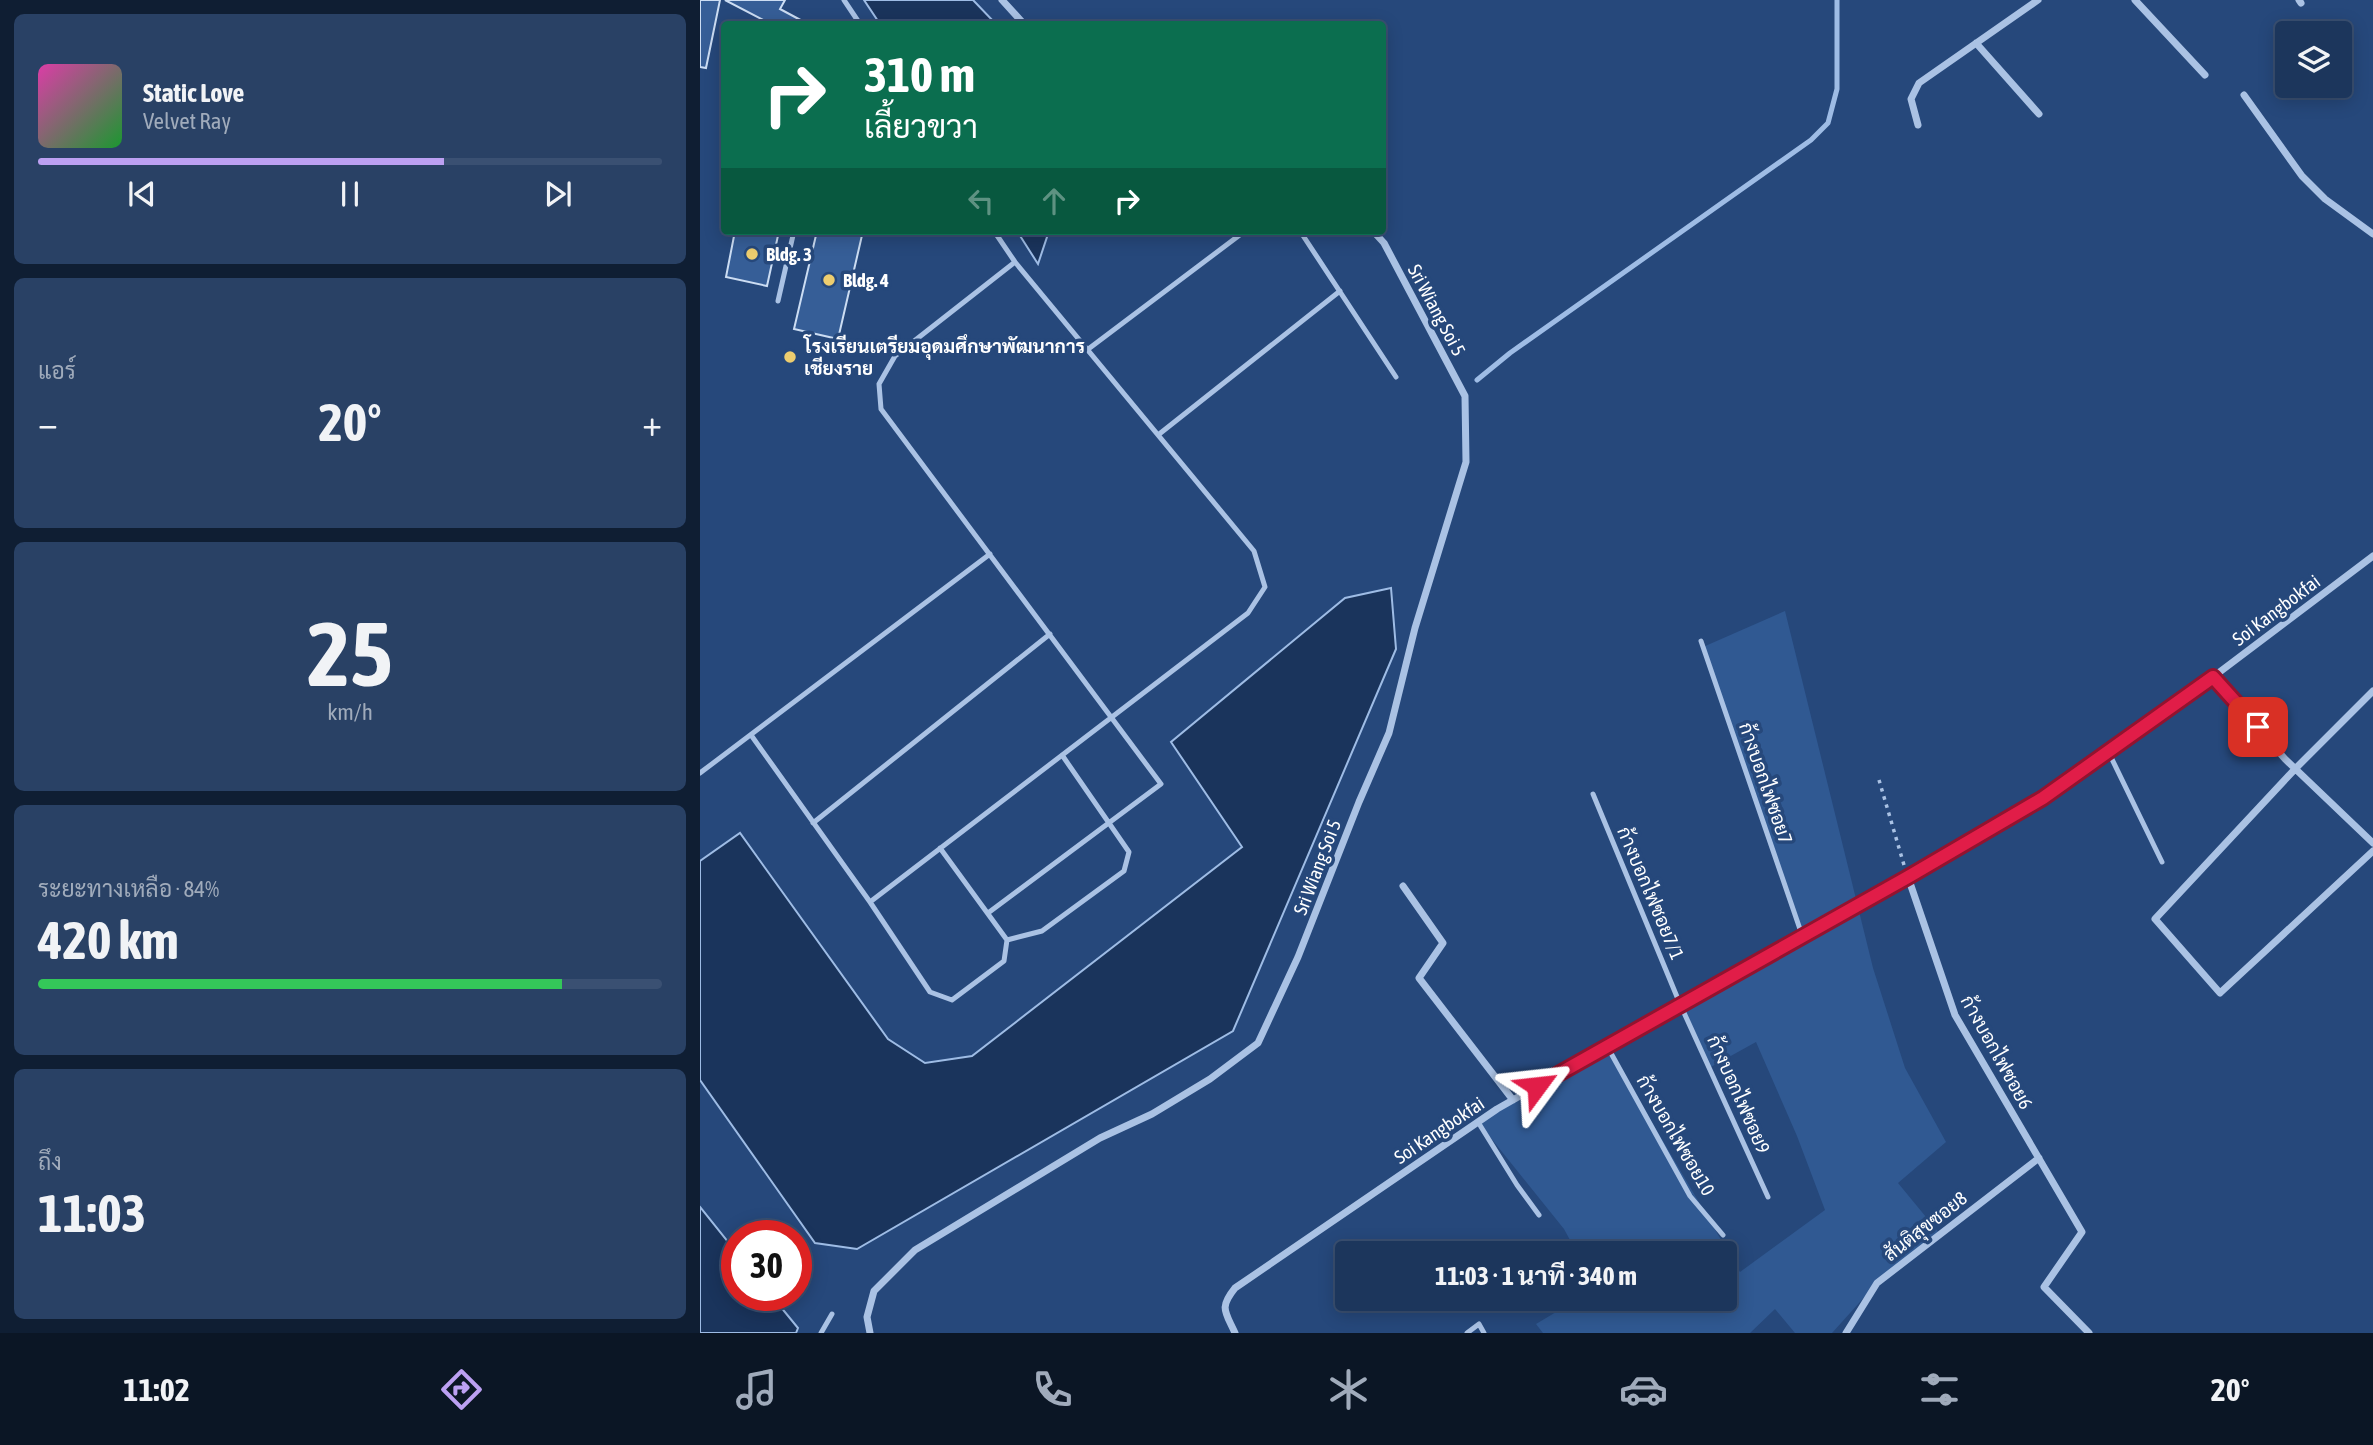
<!DOCTYPE html>
<html lang="th">
<meta charset="utf-8">
<style>
:root{--surface:#1c365c;--page:#294165;--text:#f1f3f6;--muted:#a0abbb;--line:#3a5072;--accent:#bca0f2}
body{margin:0;font-family:"Asap Condensed",Sarabun,sans-serif;background:var(--page);color:var(--text);height:100vh;display:flex;flex-direction:column;font-size:26px;white-space:nowrap}
*{box-sizing:border-box;margin:0}
p{font-size:23px;color:var(--muted)}
.icon{flex:none;width:38px;height:38px;fill:none;stroke:currentColor;stroke-width:2;stroke-linecap:round;stroke-linejoin:round}
.map{position:relative;flex:1;overflow:hidden}
.drawer{display:flex;flex-direction:column;gap:14px;padding:14px;background:#0f1e33;width:700px}
.drawer>*{flex:none}
.top-card{position:absolute;left:21px;top:21px;width:665px;height:214px;border-radius:7px;box-shadow:0 4px 18px #0003,0 0 0 2px var(--line);background:#0b6e4f;color:#fff;overflow:hidden}
.buttons{position:absolute;left:1575px;top:21px;display:grid;gap:14px}
.buttons a{display:grid;place-items:center;width:77px;height:77px;border-radius:7px;background:var(--surface);box-shadow:0 4px 18px #0003,0 0 0 2px var(--line);font-size:35px}
.speed{position:absolute;left:21px;top:1220px;display:flex;gap:14px;font-size:35px;font-weight:700;text-align:center}
.speed>*{display:grid;place-content:center;width:91px;height:91px;border-radius:50%;background:var(--surface);box-shadow:0 4px 18px #0003,0 0 0 2px var(--line);line-height:1}
.speed .limit{border:10px solid #d22;background:#fff;color:#111}
.pin{position:absolute;display:grid;place-items:center;width:60px;height:60px;color:#fff;margin:-30px;border-radius:14px;box-shadow:0 4px 10px #0006}
.me{position:absolute;width:77px;margin:-38px;rotate:60deg;stroke-linejoin:round;filter:drop-shadow(0 0 5px #0008)}
.turn{display:flex;align-items:center;gap:24px;height:147px;padding:0 28px;font-size:32px}
.turn .icon{width:91px;height:91px;stroke-width:2.5}
.turn b{display:block;font-size:49px;line-height:60px}
.lanes{display:flex;align-items:center;height:66px;padding:0 28px;background:#0003;justify-content:center;gap:35px;direction:ltr}
.lanes .off{opacity:.35}
.big{font-size:52px;font-weight:700;line-height:1.1}
.drawer .card{flex:1;display:flex;flex-direction:column;justify-content:center;gap:10px;min-width:0;padding:0 24px;border-radius:10px;background:var(--page)}
.drawer .dial{align-items:center;gap:0}
.dial b{font-size:91px;line-height:1}
.song{display:flex;align-items:center;gap:21px}
.cover{width:84px;height:84px;border-radius:10px;background:linear-gradient(135deg,hsl(320 70% 55%),hsl(130 70% 35%))}
.played{height:7px;border-radius:4px;background:linear-gradient(90deg,var(--accent) 65%,var(--line) 65%)}
.keys{display:flex;justify-content:space-around;direction:ltr}
.heat{display:flex;justify-content:space-between;align-items:center;font-size:38px;direction:ltr}
.charge{height:10px;border-radius:5px;background:linear-gradient(90deg,#34c759 84%,var(--line) 0)}
.trip{position:absolute;left:635px;top:1241px;width:402px;height:70px;border-radius:7px;background:var(--surface);box-shadow:0 4px 18px #0003,0 0 0 2px var(--line);font-weight:700;line-height:70px;text-align:center}
.menu{display:flex;height:112px;justify-content:space-around;align-items:center;background:#0b1625;color:var(--muted)}
.menu .icon{width:49px;height:49px}
.menu .active{color:var(--accent)}
.menu b{font-size:32px;color:var(--text)}
main{display:flex;flex:1;min-height:0}
.map>svg:first-child{display:block}
</style>
<main>
<section class="drawer">
<div class="card">
<div class="song"><i class="cover"></i><div><b>Static Love</b><p>Velvet Ray</p></div></div>
<div class="played"></div>
<div class="keys"><svg class="icon" aria-label="previous" viewBox="0 0 24 24"><path d="M18 5L8 12l10 7zM5 5v14"/></svg><svg class="icon" aria-label="pause" viewBox="0 0 24 24"><path d="M8 5v14M16 5v14"/></svg><svg class="icon" aria-label="next" viewBox="0 0 24 24"><path d="M6 5l10 7-10 7zM19 5v14"/></svg></div>
</div>
<div class="card"><p>แอร์</p>
<div class="heat"><a>−</a><b class="big">20°</b><a>+</a></div>
</div>
<div class="card dial"><b>25</b><p>km/h</p></div>
<div class="card"><p>ระยะทางเหลือ · 84%</p><b class="big">420 km</b><div class="charge"></div></div>
<div class="card"><p>ถึง</p><b class="big">11:03</b></div>
</section>
<div class="map">
<svg width="1673" height="1333" viewBox="0 0 1673 1333">
<rect width="100%" height="100%" fill="#26487b"/>
<path fill="#305992" d="M1085,611L1173,968L1205,1068L1246,1142L1198,1183L1240,1234L1177,1283L1132,1333H1095L1075,1309L1050,1333H843L836,1324L878,1299L1026,1298V1253H877L864,1229L778,1122L907,1046L1040,1272L1125,1210L1097,1136L1056,1042L1009,1068L980,1004L1102,935L1003,647Z"/>
<path fill="#1a345c" stroke="#9ebce5" stroke-width="2" d="M164,0H273L296,24H180Z
M317,231H349L338,264Z
M691,588L696,649L533,1031L157,1249L115,1243L0,1080V861L40,833L188,1039L225,1063L272,1056L542,847L471,742L645,598Z
M0,1207L37,1253V1295H71L98,1328L96,1333H0Z"/>
<g fill="none" stroke-linecap="round" stroke-linejoin="round">
<path stroke="#9ebce5" stroke-width="5" d="M777,380L810,353L1111,140L1128,123L1137,89V0"/>
</g>
<path fill="#365e97" stroke="#ccddf3" stroke-width="2" d="M0,0H20L6,68L0,67Z
M25,0H85L80,9L108,24H71Z
M35,231H79L67,286L26,277Z
M117,231H163L138,339L94,329Z"/>
<g fill="none" stroke-linecap="round" stroke-linejoin="round">
<path stroke="#aac2e4" stroke-width="3.5" stroke-dasharray="3.5 5" stroke-linecap="butt" d="M1179,780L1204,865"/>
<path stroke="#aac2e4" stroke-width="5" d="M144,0L160,24
M600,231L696,377
M78,301L94,231
M387,350L545,231
M458,435L640,291
M1001,641L1102,935
M51,735L170,902L230,992L252,1000L304,961L307,940L240,848
M1408,751L1462,862
M0,773L290,554
M893,794L980,1004L1068,1197
M113,823L350,634
M170,902L548,613L565,587L554,551L315,262L294,231
M288,913L461,784L181,409L179,384L195,356L315,262
M307,940L342,931L424,871L429,852L362,755
M907,1046L990,1196L1023,1235
M778,1122L817,1185L839,1215
M121,1333L132,1314
M767,1333L779,1324L784,1333"/>
<path stroke="#aac2e4" stroke-width="7" d="M302,0L324,24
M1435,0L1505,75
M1599,0L1601,3
M1276,43L1339,114
M1544,95L1602,176L1625,199L1673,234
M1218,125L1211,99L1219,83L1338,0
M1513,677L1585,759L1673,843
M1673,691L1595,769L1455,919L1520,993L1673,851
M1208,877L1255,1015L1382,1232L1344,1287L1389,1333
M703,886L743,943L719,978L813,1100
M170,1333L167,1317L174,1291L215,1250L400,1138L452,1114L510,1079L558,1043L598,957L659,802L689,733L715,628L766,462L765,396L684,243L673,231
M535,1333C525,1311 519,1308 535,1288L797,1109L1102,935L1208,877L1343,798L1513,677L1673,556
M1146,1333L1177,1283L1339,1158"/>
</g>
<g fill="none" stroke-linecap="round" stroke-linejoin="round">
<g stroke="#92132f" stroke-width="18">
<path id="route" d="M837,1086L1208,877L1343,798L1513,677L1558,727"/>
</g>
<use href="#route" stroke="#e11d48" stroke-width="12"/>
</g>
<g fill="#edcd6f" stroke="#26487b" stroke-width="2.5">
<circle cx="52" cy="254" r="7"/>
<circle cx="129" cy="280" r="7"/>
<circle cx="90" cy="357" r="7"/>
</g>
<g text-anchor="middle" dominant-baseline="central" stroke-width="7" stroke-linejoin="round" paint-order="stroke">
<g font-size="19" font-weight="bold" fill="#fff" stroke="#26487b" text-anchor="start">
<text x="66" y="254">Bldg. 3</text>
<text x="143" y="280">Bldg. 4</text>
<text x="104" y="346">โรงเรียนเตรียมอุดมศึกษาพัฒนาการ<tspan x="104" dy="22">เชียงราย</tspan></text>
</g>
<g font-size="19" fill="#fff" stroke="#26487b">
<text transform="translate(737 310) rotate(62)">Sri Wiang Soi 5</text>
<text transform="translate(1576 610) rotate(-37)">Soi Kangbokfai</text>
<text transform="translate(1066 783) rotate(71)">ก้างบอกไฟซอย7</text>
<text transform="translate(617 867) rotate(-69)">Sri Wiang Soi 5</text>
<text transform="translate(951 893) rotate(67)">ก้างบอกไฟซอย7/1</text>
<text transform="translate(1297 1052) rotate(61)">ก้างบอกไฟซอย6</text>
<text transform="translate(1039 1094) rotate(66)">ก้างบอกไฟซอย9</text>
<text transform="translate(739 1130) rotate(-34)">Soi Kangbokfai</text>
<text transform="translate(976 1135) rotate(60)">ก้างบอกไฟซอย10</text>
<text transform="translate(1225 1226) rotate(-38)">สันติสุขซอย8</text>
</g>
</g>
</svg>
<div class="buttons">
<a><svg class="icon" aria-label="layers" viewBox="0 0 24 24"><path d="M12 4l9 5-9 5-9-5zM3 14l9 5 9-5"/></svg></a>
</div>
<div class="speed"><div class="limit">30</div></div>
<div class="pin" style="left:1558px;top:727px;background:#d93025"><svg class="icon" aria-label="arrive" viewBox="0 0 24 24"><path d="M6 21V4h12l-3 4 3 4H6"/></svg></div>
<svg class="me" style="left:837px;top:1086px" viewBox="-20 -20 40 40"><path d="M0-17L14 15 0 8-14 15z" fill="#e11d48" stroke="#fff" stroke-width="4"/></svg>
<div class="trip">11:03 · 1 นาที · 340 m</div>
<div class="top-card">
<div class="turn"><svg class="icon" aria-label="right" viewBox="0 0 24 24"><path d="M7 20v-9h11M14 6l5 5-5 5"/></svg><div><b>310 m</b>เลี้ยวขวา</div></div>
<div class="lanes"><svg class="icon off" aria-label="left" viewBox="0 0 24 24"><path d="M17 20v-9H6M10 6l-5 5 5 5"/></svg><svg class="icon off" aria-label="ahead" viewBox="0 0 24 24"><path d="M12 20V5M6 11l6-6 6 6"/></svg><svg class="icon" aria-label="right" viewBox="0 0 24 24"><path d="M7 20v-9h11M14 6l5 5-5 5"/></svg></div>
</div>
</div>
</main>
<nav class="menu">
<b>11:02</b>
<svg class="icon active" aria-label="directions" viewBox="0 0 24 24"><path d="M12 3l9 9-9 9-9-9zM9 14v-3h6M13 9l2 2-2 2"/></svg>
<svg class="icon" aria-label="music" viewBox="0 0 24 24"><path d="M9 18V5l10-2v13"/><circle cx="6" cy="18" r="3"/><circle cx="16" cy="16" r="3"/></svg>
<svg class="icon" aria-label="phone" viewBox="0 0 24 24"><path d="M5 4h4l2 5-3 2q2 4 5 5l2-3 5 2v4C11 20 4 13 5 4z"/></svg>
<svg class="icon" aria-label="climate" viewBox="0 0 24 24"><path d="M12 3v18M4 7l16 10M4 17L20 7"/></svg>
<svg class="icon" aria-label="car" viewBox="0 0 24 24"><path d="M5 17H2v-5l4-1 3-4h7l3 4 3 1v5h-3M9 17h6M6 11h13"/><circle cx="7" cy="17" r="2"/><circle cx="17" cy="17" r="2"/></svg>
<svg class="icon" aria-label="filters" viewBox="0 0 24 24"><path d="M4 7h16M4 17h16"/><circle cx="9" cy="7" r="2"/><circle cx="15" cy="17" r="2"/></svg>
<b>20°</b>
</nav>
